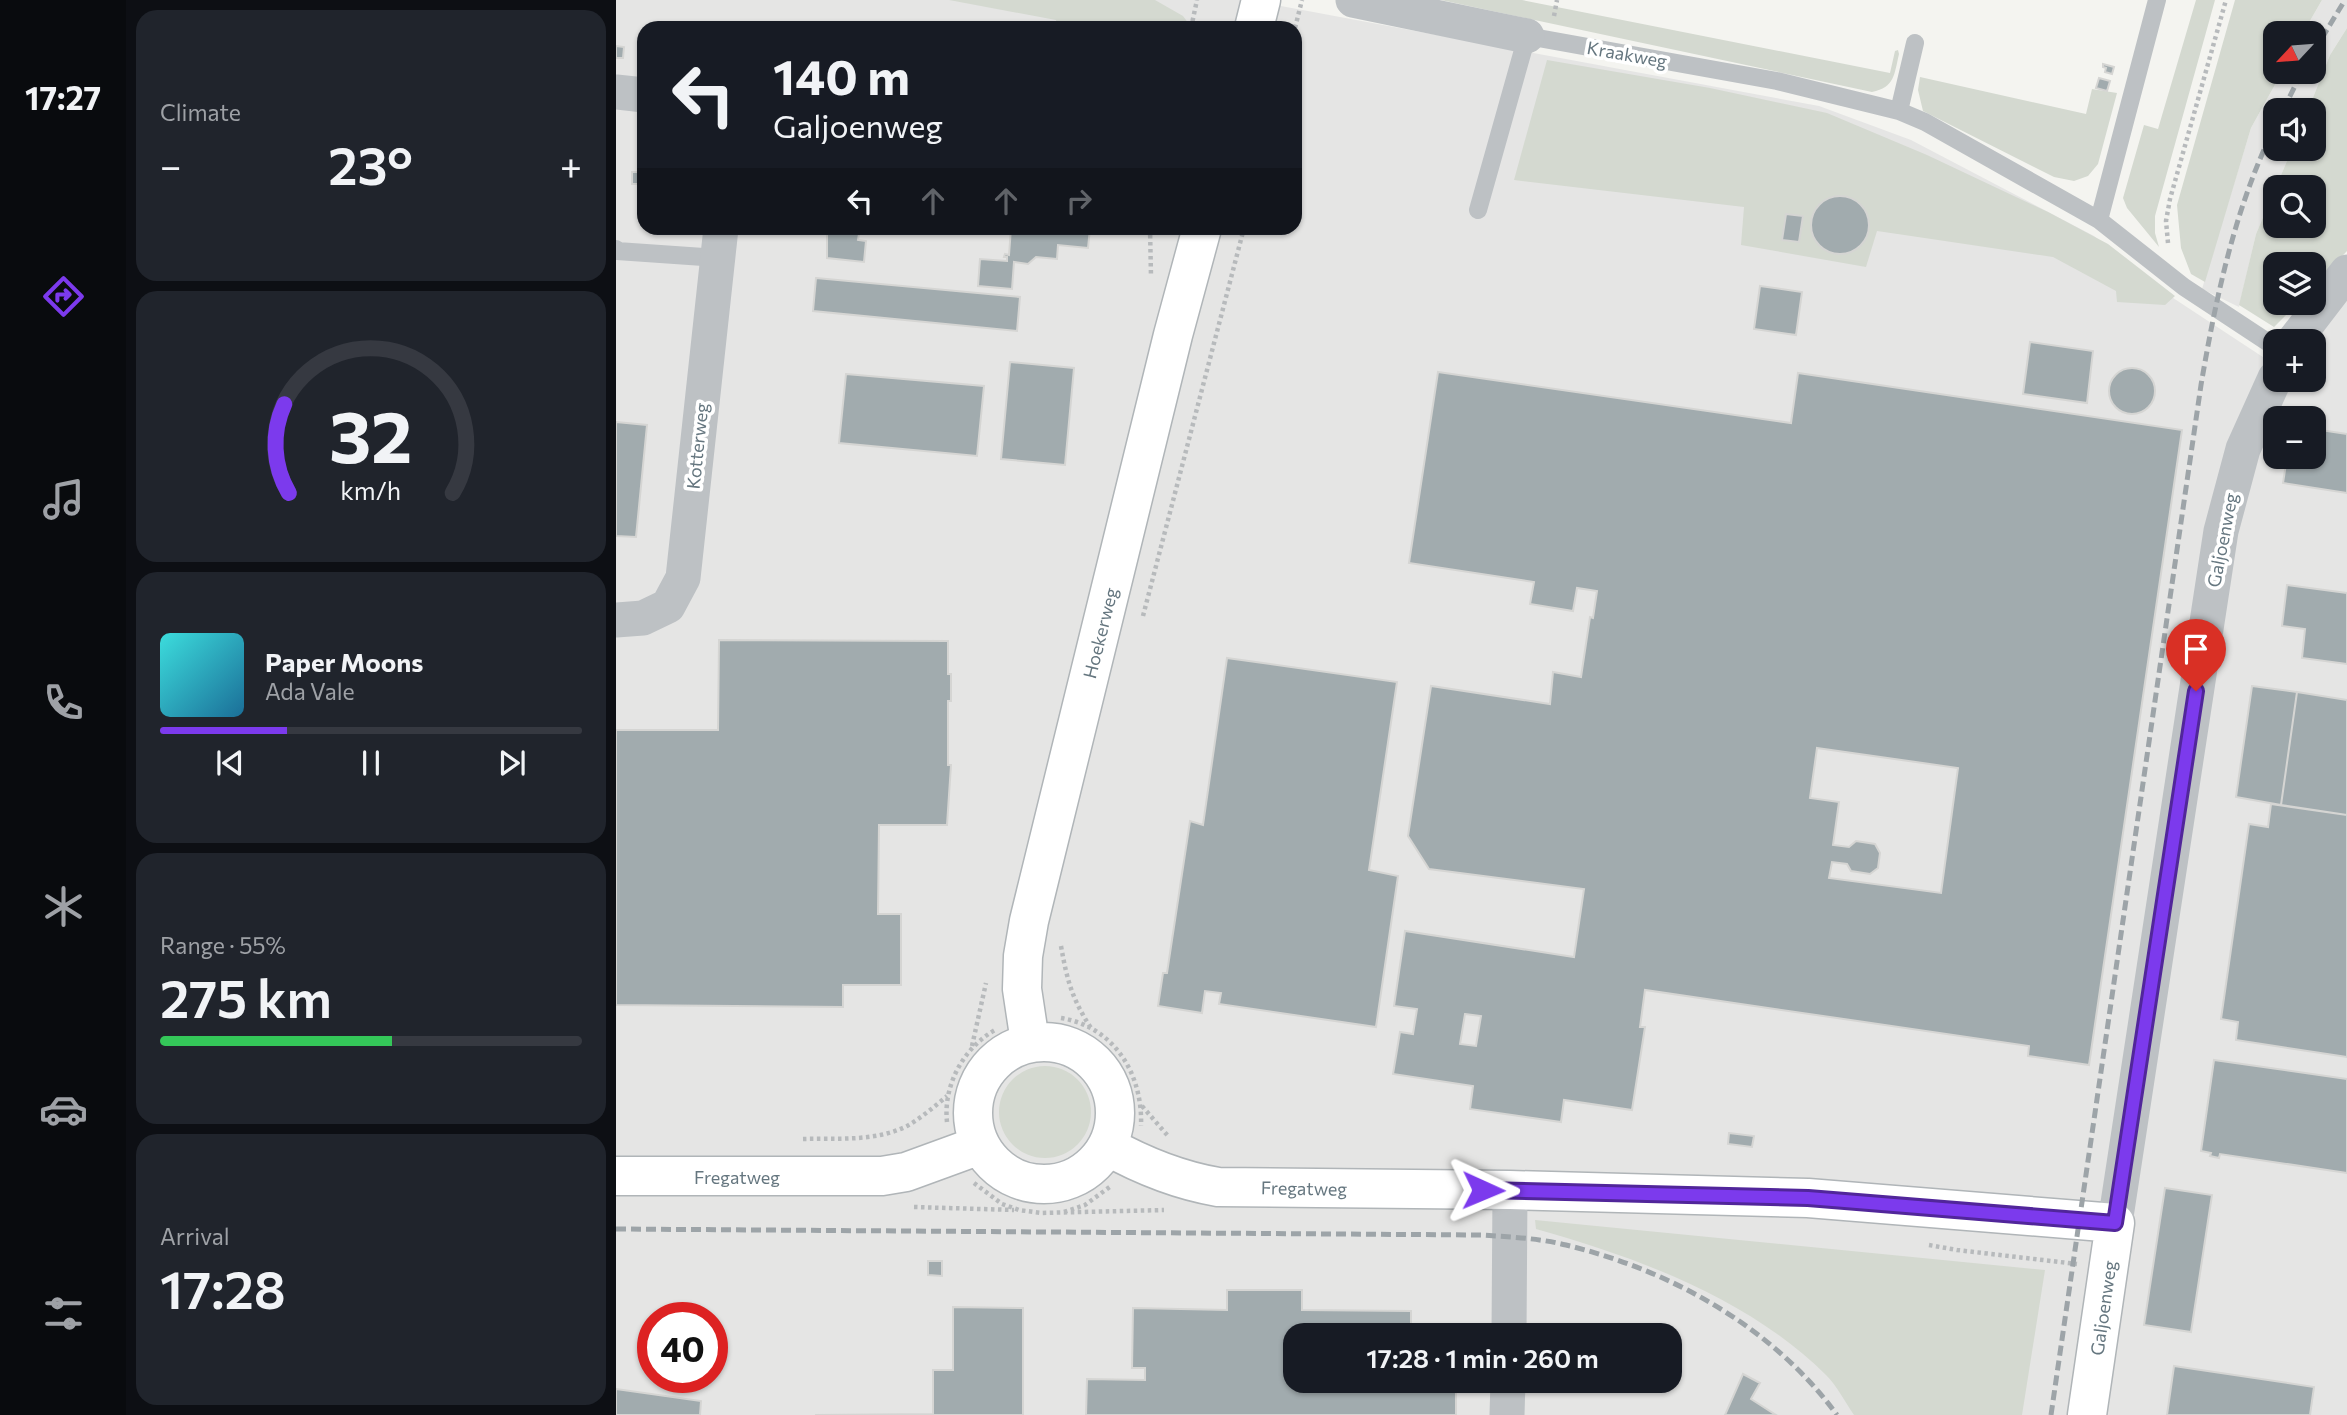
<!DOCTYPE html>
<meta charset="utf-8">
<style>
:root{--surface:#171b24;--page:#20242c;--text:#f1f3f6;--muted:#9ea1a6;--line:#363941;--accent:#7c3aed}
body{margin:0;font-family:Commissioner,sans-serif;background:var(--page);color:var(--text);height:100vh;display:flex;flex-direction:column;font-size:26px;white-space:nowrap}
*{box-sizing:border-box;margin:0}
p{font-size:23px;color:var(--muted)}
.icon{flex:none;width:38px;height:38px;fill:none;stroke:currentColor;stroke-width:2;stroke-linecap:round;stroke-linejoin:round}
.map{position:relative;flex:1;overflow:hidden}
.side{display:flex;flex-direction:column;gap:10px;padding:10px;background:#0d0f14;width:490px}
.side>*{flex:none}
.hud{position:absolute;left:21px;top:21px;width:665px;height:214px;border-radius:21px;box-shadow:0 2px 5px #0004;background:#171b24;color:var(--text);overflow:hidden}
.needle{width:46px;rotate:244deg}
.controls{position:absolute;left:1647px;top:21px;display:grid;gap:14px}
.controls a{display:grid;place-items:center;width:63px;height:63px;border-radius:14px;background:var(--surface);box-shadow:0 2px 5px #0004;font-size:35px}
.speed{position:absolute;left:21px;top:1302px;display:flex;gap:14px;font-size:35px;font-weight:700;text-align:center}
.speed>*{display:grid;place-content:center;width:91px;height:91px;border-radius:50%;background:var(--surface);box-shadow:0 2px 5px #0004;line-height:1}
.speed .limit{border:10px solid #d22;background:#fff;color:#111}
.pin{position:absolute;display:grid;place-items:center;width:60px;height:60px;color:#fff;margin:-72px -30px;border-radius:50% 50% 50% 0;rotate:-45deg;box-shadow:0 0 7px #0007}
.pin .icon{rotate:45deg}
.me{position:absolute;width:77px;margin:-38px;rotate:91deg;stroke-linejoin:round;filter:drop-shadow(0 0 5px #0008)}
.turn{display:flex;align-items:center;gap:24px;height:147px;padding:0 21px;font-size:32px}
.turn .icon{width:91px;height:91px;stroke-width:2.5}
.turn b{display:block;font-size:49px;line-height:60px}
.lanes{display:flex;align-items:center;height:66px;padding:0 21px;background:#0003;justify-content:center;gap:35px;direction:ltr}
.lanes .off{opacity:.35}
.big{font-size:52px;font-weight:600;line-height:1.1}
.side .tile{flex:1;display:flex;flex-direction:column;justify-content:center;gap:10px;min-width:0;padding:0 24px;border-radius:21px;background:var(--page)}
.side .dial{align-items:center;gap:0}
.dial svg{height:182px;overflow:visible;fill:none;stroke:var(--line);stroke-width:7;stroke-linecap:round;text-anchor:middle}
.dial text{fill:var(--text);stroke:none}
.song{display:flex;align-items:center;gap:21px}
.cover{width:84px;height:84px;border-radius:10px;background:linear-gradient(135deg,hsl(180 70% 55%),hsl(200 70% 35%))}
.played{height:7px;border-radius:4px;background:linear-gradient(90deg,var(--accent) 30%,var(--line) 30%)}
.keys{display:flex;justify-content:space-around;direction:ltr}
.heat{display:flex;justify-content:space-between;align-items:center;font-size:38px;direction:ltr}
.charge{height:10px;border-radius:5px;background:linear-gradient(90deg,#34c759 55%,var(--line) 0)}
.trip{position:absolute;left:667px;top:1323px;width:399px;height:70px;border-radius:21px;background:var(--surface);box-shadow:0 2px 5px #0004;font-weight:600;line-height:70px;text-align:center}
main{display:flex;flex:1;min-height:0}
.tab-bar{display:flex;flex-direction:column;width:126px;justify-content:space-around;align-items:center;background:#090b0e;color:var(--muted)}
.tab-bar .icon{width:49px;height:49px}
.tab-bar .on{color:var(--accent)}
.tab-bar b{font-size:32px;color:var(--text)}
.map>svg:first-child{display:block}
</style>
<main>
<nav class="tab-bar">
<b>17:27</b>
<svg class="icon on" aria-label="directions" viewBox="0 0 24 24"><path d="M12 3l9 9-9 9-9-9zM9 14v-3h6M13 9l2 2-2 2"/></svg>
<svg class="icon" aria-label="music" viewBox="0 0 24 24"><path d="M9 18V5l10-2v13"/><circle cx="6" cy="18" r="3"/><circle cx="16" cy="16" r="3"/></svg>
<svg class="icon" aria-label="phone" viewBox="0 0 24 24"><path d="M5 4h4l2 5-3 2q2 4 5 5l2-3 5 2v4C11 20 4 13 5 4z"/></svg>
<svg class="icon" aria-label="climate" viewBox="0 0 24 24"><path d="M12 3v18M4 7l16 10M4 17L20 7"/></svg>
<svg class="icon" aria-label="car" viewBox="0 0 24 24"><path d="M5 17H2v-5l4-1 3-4h7l3 4 3 1v5h-3M9 17h6M6 11h13"/><circle cx="7" cy="17" r="2"/><circle cx="17" cy="17" r="2"/></svg>
<svg class="icon" aria-label="filters" viewBox="0 0 24 24"><path d="M4 7h16M4 17h16"/><circle cx="9" cy="7" r="2"/><circle cx="15" cy="17" r="2"/></svg>
</nav>
<section class="side">
<div class="tile"><p>Climate</p>
<div class="heat"><a>−</a><b class="big">23°</b><a>+</a></div>
</div>
<div class="tile dial"><svg viewBox="0 0 100 80">
<path d="M14 69A42 42 0 1 1 86 69"/>
<path d="M14 69A42 42 0 0 1 12 30" stroke="#7c3aed"/>
<text x="50" y="56" font-size="32" font-weight="700">32</text>
<text x="50" y="72" font-size="11">km/h</text>
</svg></div>
<div class="tile">
<div class="song"><i class="cover"></i><div><b>Paper Moons</b><p>Ada Vale</p></div></div>
<div class="played"></div>
<div class="keys"><svg class="icon" aria-label="previous" viewBox="0 0 24 24"><path d="M18 5L8 12l10 7zM5 5v14"/></svg><svg class="icon" aria-label="pause" viewBox="0 0 24 24"><path d="M8 5v14M16 5v14"/></svg><svg class="icon" aria-label="next" viewBox="0 0 24 24"><path d="M6 5l10 7-10 7zM19 5v14"/></svg></div>
</div>
<div class="tile"><p>Range · 55%</p><b class="big">275 km</b><div class="charge"></div></div>
<div class="tile"><p>Arrival</p><b class="big">17:28</b></div>
</section>
<div class="map">
<svg width="1731" height="1415" viewBox="0 0 1731 1415">
<rect width="100%" height="100%" fill="#f4f4f0"/>
<path fill="#e5e5e4" fill-rule="evenodd" d="M0,0H632L1203,106L1295,140L1478,236L1548,292L1659,365V380H1698V342L1731,294V1415H0ZM28,28H679V228H28ZM1659,418H1698V457H1659ZM37,1318H96V1377H37ZM679,1335H1054V1381H679Z
M1706,0H1731V28L1714,55L1692,110H1659V149H1676L1640,234L1623,307L1586,289L1635,128L1666,72H1698V33H1687Z"/>
<path fill="#d4d9d0" d="M333,0H539L567,16L576,28H442L440,20Z
M825,0H906L1274,73L1279,51L1282,50L1283,54C1278,75 1279,87 1256,92Z
M1580,0H1599L1539,216V233L1543,247L1511,208L1507,198L1528,125L1542,129Z
M1619,0H1706L1687,33H1659V72H1666L1635,128L1589,282L1575,274L1565,248L1561,205Z
M1731,28V251L1698,286V264H1659V303H1682L1658,327L1623,305L1640,234L1659,189V226H1698V187H1660L1676,149H1698V110H1692L1714,55Z
M931,60L1094,88L1211,113L1311,155L1432,212L1492,244L1559,296L1549,305L1501,302L1500,291L1437,257L1268,232L1261,231L1250,267L1125,245L1128,207L898,180Z
M1304,77L1470,114L1476,89L1501,93L1482,164L1472,176L1458,181L1438,177L1307,111L1302,90Z
M383 1112a46 46 0 1 1 92 0a46 46 0 1 1-92 0Z
M919,1220L1429,1270L1406,1415H1238C1229,1402 1221,1386 1210,1375C1132,1298 1023,1258 920,1229Z"/>
<path fill="#a1abae" stroke="#d5d5d3" stroke-width="2" fill-rule="evenodd" d="M0,46L8,47L7,58H0Z
M1487,64L1498,67L1496,74L1489,72L1490,68L1487,67Z
M1483,78L1494,81L1491,91L1480,88Z
M16,172H25V184H16Z
M1195 225a29 29 0 1 1 58 0a29 29 0 1 1-58 0Z
M1170,214L1187,216L1183,242L1166,240Z
M211,228H244L242,240L250,241L248,262L211,258Z
M395,228H474L472,248L442,245L441,259L420,257L412,264L398,262L396,289L362,286L364,259L391,261V257H388L389,254L393,255Z
M200,278L404,297L401,331L197,311Z
M1144,286L1186,292L1180,335L1138,329Z
M1414,342L1477,351L1471,403L1407,394Z
M394,362L458,368L449,465L385,459Z
M1493 391a23 23 0 1 1 46 0a23 23 0 1 1-46 0Z
M822,372L1175,423L1182,373L1566,430L1473,1065L1412,1056L1413,1046L1029,990L1024,1027H1029L1016,1110L948,1100L945,1122L854,1109L857,1086L777,1074L784,1032L797,1034L801,1009L778,1006L789,931L958,957L968,889L813,869L792,836L815,686L934,704L937,672L965,677L974,617L977,618L981,591L961,588L957,611L914,604L918,582L793,563ZM1201,748L1342,768L1325,893L1213,878L1216,862L1231,864L1235,871L1254,874L1262,868L1264,853L1259,844L1240,841L1233,847L1217,845L1223,802L1194,798ZM849,1014L865,1016L860,1046L844,1044Z
M230,374L368,386L361,456L223,443Z
M0,422L31,425L20,537L0,536Z
M1698,429L1731,434V493L1667,483L1671,457H1698Z
M1671,585L1731,593V664L1686,658L1689,629L1666,626Z
M103,640L332,641V674H335V701H332V765H335L331,825H263L262,914H285V985H227V1007L0,1005V730H102Z
M611,658L781,682L753,870L782,876L760,1027L603,1004L605,993L589,991L586,1013L542,1006L547,973H551L574,821L587,825Z
M1636,686L1681,692L1665,805L1620,797Z
M1681,692L1731,700V815L1665,805Z
M1655,804L1731,815V1057L1620,1040L1622,1022L1605,1019L1633,824L1652,827Z
M1598,1060L1731,1079V1173L1604,1154L1603,1158L1594,1156L1595,1153L1585,1151Z
M1113,1133L1138,1136L1136,1147L1112,1144Z
M1549,1188L1596,1195L1575,1332L1528,1325Z
M312,1261H326V1276L312,1275Z
M611,1290H686V1310L795,1311V1335H679V1381H840V1415H470L471,1379L529,1380V1368H516L517,1308L611,1310Z
M337,1307L407,1308V1415H199L317,1414V1370H337Z
M1558,1366L1698,1387L1694,1415H1551Z
M1127,1374L1144,1383L1135,1399L1160,1415H1109Z
M0,1389L85,1401L84,1415H0Z"/>
<g fill="none" stroke-linecap="round" stroke-linejoin="round">
<g stroke="#b0b5b8" stroke-width="41">
<path id="secondary" d="M638,28L645,0
M357 1113a71 71 0 1 1 142 0a71 71 0 1 1-142 0Z
M414,1042L406,989L407,956L413,921L557,335L586,228
M491,1146C527,1166 561,1180 602,1187L894,1190L1192,1198L1499,1223L1471,1415
M0,1176H266L290,1172L364,1145"/>
</g>
<path stroke="#b7babc" stroke-width="4.5" stroke-dasharray="3.5 3.5" stroke-linecap="butt" d="M938,16L941,0
M575,28L581,0
M679,28L686,0
M534,228L535,276
M1552,243L1550,221L1554,199L1610,0
M527,616L628,228
M445,946C451,980 456,999 475,1028
M445,1018C499,1027 527,1075 525,1126
M356,1046L370,983
M526,1106L552,1136
M331,1122C327,1086 347,1048 379,1030
M187,1139C221,1138 259,1142 291,1126C305,1118 318,1107 331,1096
M358,1183L386,1204L403,1210L425,1213L548,1210
M298,1207L398,1210
M448,1212L469,1205L495,1186
M1313,1245L1341,1250L1461,1264"/>
<path stroke="#bdc1c4" stroke-width="18" d="M1283,111L1299,43
M862,210L911,36L1161,81L1283,111L1309,122L1483,220L1568,287L1659,347
M1483,220L1541,0
M0,249L1,251L102,258"/>
<path stroke="#bdc1c4" stroke-width="35" d="M737,0L911,36
M0,92L28,95
M1678,341L1731,272
M0,620L27,618L52,606L67,578L105,228
M1499,1223L1605,531L1627,449L1659,378
M893,1335L894,1190
M891,1415L892,1381"/>
<use href="#secondary" stroke="#fff" stroke-width="38"/>
<path stroke="#9da4a8" stroke-width="5" stroke-dasharray="10 5" stroke-linecap="butt" d="M1698,51L1729,0
M1667,110L1686,72
M0,1229L865,1235C893,1237 922,1238 950,1245C1054,1270 1157,1327 1221,1415
M1435,1415L1585,385C1600,297 1619,207 1659,126"/>
</g>
<g fill="none" stroke-linecap="round" stroke-linejoin="round">
<g stroke="#51269a" stroke-width="18">
<path id="route" d="M867,1190L1192,1198L1499,1223L1580,691"/>
</g>
<use href="#route" stroke="#7c3aed" stroke-width="12"/>
</g>
<g text-anchor="middle" dominant-baseline="central" stroke-width="7" stroke-linejoin="round" paint-order="stroke">
<g font-size="18" fill="#65767f" stroke="#fff">
<text transform="translate(1011 54) rotate(10)">Kraakweg</text>
<text transform="translate(81 446) rotate(-84)">Kotterweg</text>
<text transform="translate(1606 540) rotate(-79)">Galjoenweg</text>
<text transform="translate(484 633) rotate(-76)">Hoekerweg</text>
<text x="121" y="1177">Fregatweg</text>
<text transform="translate(688 1188) rotate(1)">Fregatweg</text>
<text transform="translate(1487 1308) rotate(-82)">Galjoenweg</text>
</g>
</g>
</svg>
<div class="controls">
<a><svg class="needle" viewBox="-14 -14 28 28"><path d="M0-13l5 13h-10z" fill="#e53935"/><path d="M0 13l5-13h-10z" fill="#9ea1a6"/></svg></a>
<a><svg class="icon" aria-label="sound" viewBox="0 0 24 24"><path d="M4 9h4l5-4v14l-5-4H4zM17 9q2 3 0 6"/></svg></a>
<a><svg class="icon" aria-label="search" viewBox="0 0 24 24"><circle cx="10" cy="10" r="6"/><path d="M15 15l6 6"/></svg></a>
<a><svg class="icon" aria-label="layers" viewBox="0 0 24 24"><path d="M12 4l9 5-9 5-9-5zM3 14l9 5 9-5"/></svg></a>
<a>+</a>
<a>−</a>
</div>
<div class="speed"><div class="limit">40</div></div>
<div class="pin" style="left:1580px;top:691px;background:#d93025"><svg class="icon" aria-label="arrive" viewBox="0 0 24 24"><path d="M6 21V4h12l-3 4 3 4H6"/></svg></div>
<svg class="me" style="left:867px;top:1190px" viewBox="-20 -20 40 40"><path d="M0-17L14 15 0 8-14 15z" fill="#7c3aed" stroke="#fff" stroke-width="4"/></svg>
<div class="trip">17:28 · 1 min · 260 m</div>
<div class="hud">
<div class="turn"><svg class="icon" aria-label="left" viewBox="0 0 24 24"><path d="M17 20v-9H6M10 6l-5 5 5 5"/></svg><div><b>140 m</b>Galjoenweg</div></div>
<div class="lanes"><svg class="icon" aria-label="left" viewBox="0 0 24 24"><path d="M17 20v-9H6M10 6l-5 5 5 5"/></svg><svg class="icon off" aria-label="ahead" viewBox="0 0 24 24"><path d="M12 20V5M6 11l6-6 6 6"/></svg><svg class="icon off" aria-label="ahead" viewBox="0 0 24 24"><path d="M12 20V5M6 11l6-6 6 6"/></svg><svg class="icon off" aria-label="right" viewBox="0 0 24 24"><path d="M7 20v-9h11M14 6l5 5-5 5"/></svg></div>
</div>
</div>
</main>
